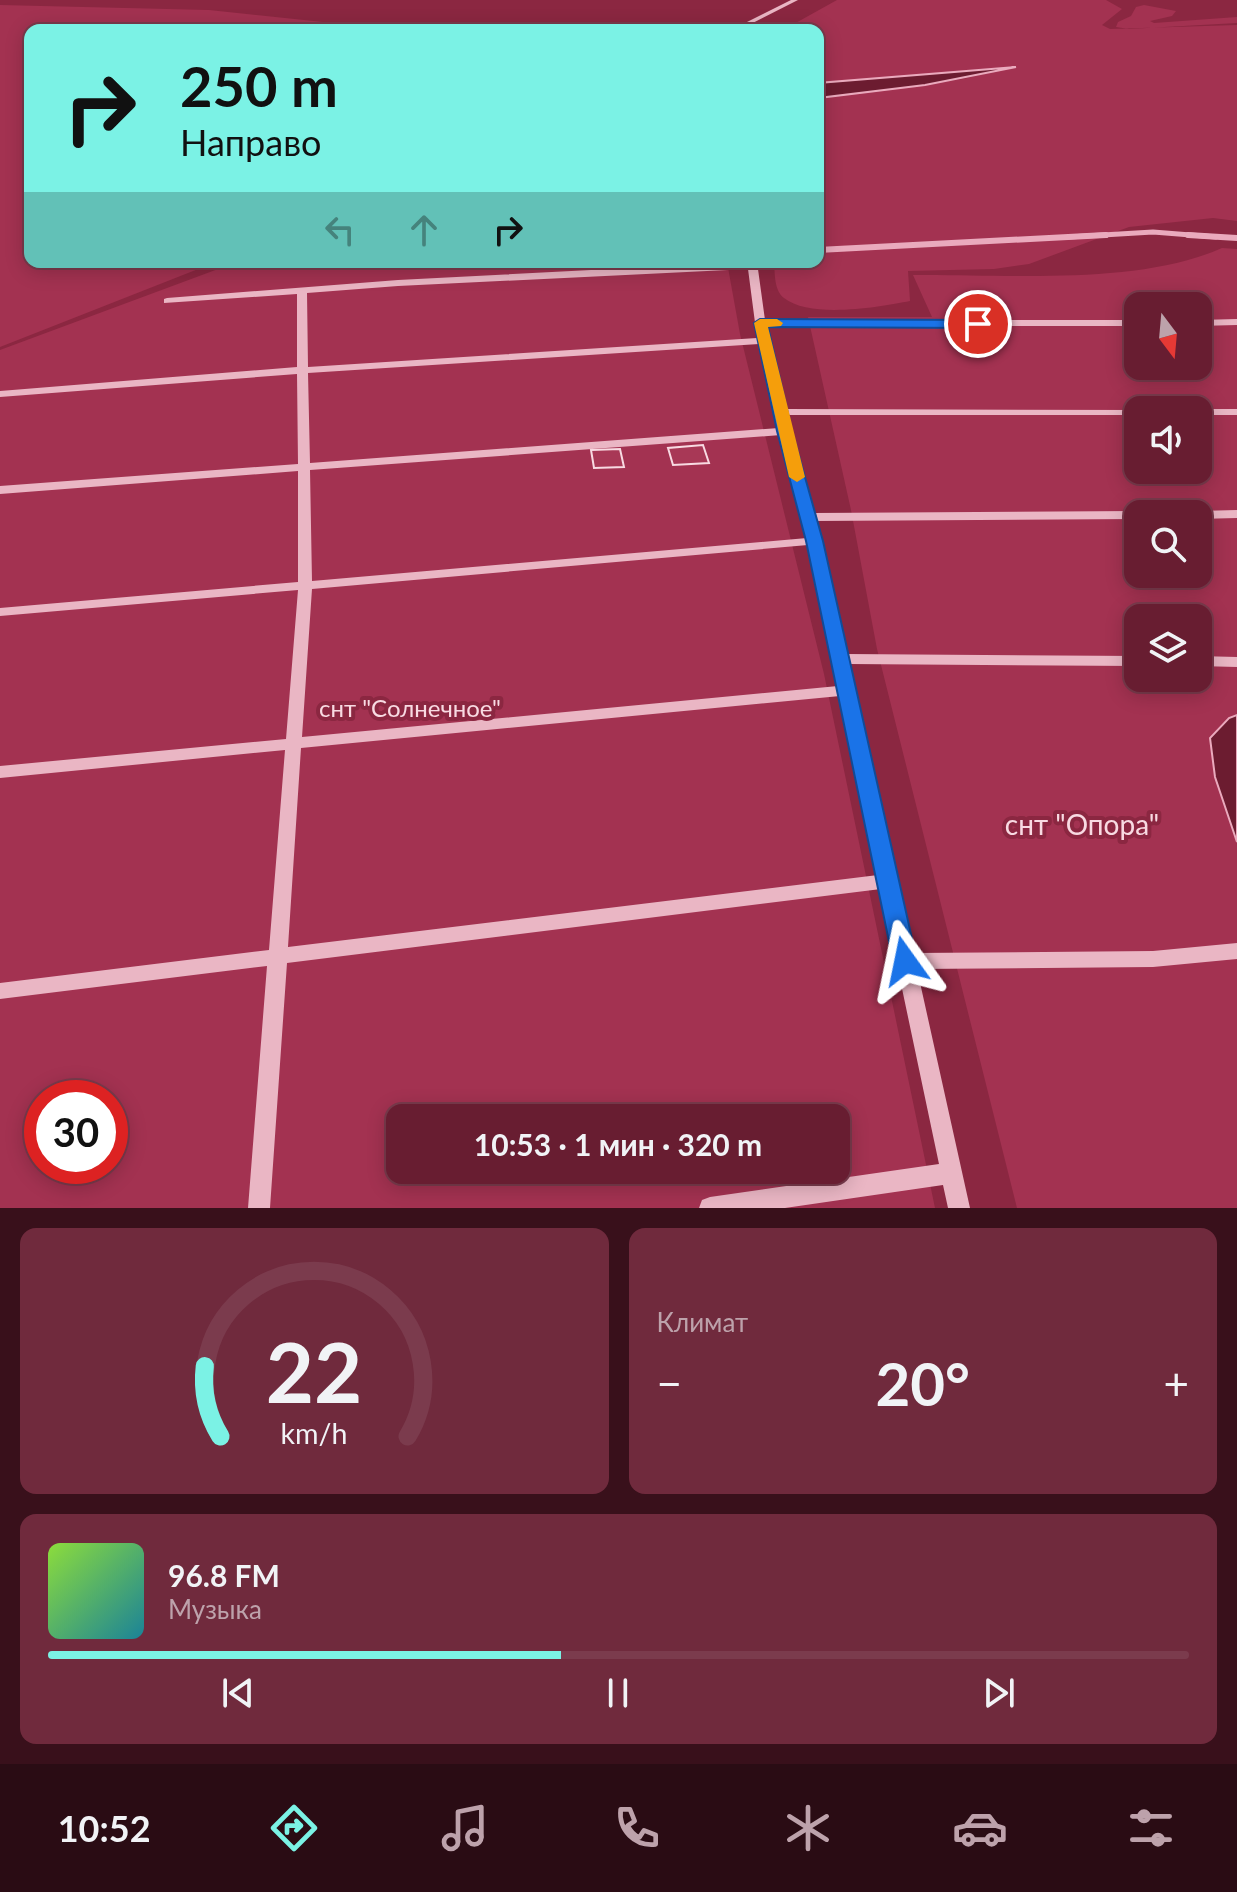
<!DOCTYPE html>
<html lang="ru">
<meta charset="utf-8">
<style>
:root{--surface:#681d31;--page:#702a3d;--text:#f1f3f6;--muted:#bda2ab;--line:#7b3b4d;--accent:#7bf2e5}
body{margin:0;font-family:Lato,sans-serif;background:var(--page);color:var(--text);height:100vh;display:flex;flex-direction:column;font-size:30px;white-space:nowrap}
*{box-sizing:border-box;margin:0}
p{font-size:26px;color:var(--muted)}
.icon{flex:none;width:44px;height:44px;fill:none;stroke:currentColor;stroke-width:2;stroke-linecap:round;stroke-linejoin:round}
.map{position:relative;height:1208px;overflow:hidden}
.sheet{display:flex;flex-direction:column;gap:20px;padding:20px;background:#39101b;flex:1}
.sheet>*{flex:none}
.top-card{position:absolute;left:24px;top:24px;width:800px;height:244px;border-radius:16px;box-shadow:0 4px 20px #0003,0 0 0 2px var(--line);background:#7bf2e5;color:#111;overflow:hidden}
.needle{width:52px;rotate:164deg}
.buttons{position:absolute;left:1124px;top:292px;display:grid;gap:16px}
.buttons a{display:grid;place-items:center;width:88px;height:88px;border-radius:16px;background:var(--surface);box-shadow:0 4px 20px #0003,0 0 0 2px var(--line);font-size:40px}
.speed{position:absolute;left:24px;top:1080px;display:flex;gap:16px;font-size:40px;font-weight:700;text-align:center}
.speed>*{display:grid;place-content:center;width:104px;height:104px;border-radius:50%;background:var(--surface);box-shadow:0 4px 20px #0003,0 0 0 2px var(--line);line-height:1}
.speed .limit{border:12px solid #d22;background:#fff;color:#111}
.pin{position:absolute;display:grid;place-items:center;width:68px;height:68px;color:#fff;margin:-34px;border:4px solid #fff;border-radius:50%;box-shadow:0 2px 8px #0007}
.me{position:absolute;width:88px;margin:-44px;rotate:348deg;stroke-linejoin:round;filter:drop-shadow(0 0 6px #0008)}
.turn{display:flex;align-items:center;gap:28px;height:168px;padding:0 24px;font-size:36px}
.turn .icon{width:104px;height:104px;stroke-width:2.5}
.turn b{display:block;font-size:56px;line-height:68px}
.lanes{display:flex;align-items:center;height:76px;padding:0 24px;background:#0003;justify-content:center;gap:40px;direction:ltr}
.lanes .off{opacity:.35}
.big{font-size:60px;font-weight:700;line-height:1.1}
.sheet .card{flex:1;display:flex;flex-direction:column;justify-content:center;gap:12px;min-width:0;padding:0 28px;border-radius:16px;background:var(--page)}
.sheet .dial{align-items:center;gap:0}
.dial svg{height:208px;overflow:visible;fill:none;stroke:var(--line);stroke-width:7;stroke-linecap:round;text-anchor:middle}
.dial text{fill:var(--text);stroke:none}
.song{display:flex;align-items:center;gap:24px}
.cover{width:96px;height:96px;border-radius:12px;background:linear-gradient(135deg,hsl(90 70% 55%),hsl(190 70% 35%))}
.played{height:8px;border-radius:4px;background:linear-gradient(90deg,var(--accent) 45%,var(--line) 45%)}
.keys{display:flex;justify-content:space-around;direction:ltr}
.heat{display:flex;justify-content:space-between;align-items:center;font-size:44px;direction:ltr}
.sheet .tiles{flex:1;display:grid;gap:20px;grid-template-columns:1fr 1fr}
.card:last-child{grid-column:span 2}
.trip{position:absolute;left:386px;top:1104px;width:464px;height:80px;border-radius:16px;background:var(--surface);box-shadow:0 4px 20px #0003,0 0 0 2px var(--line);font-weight:700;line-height:80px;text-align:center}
.tab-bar{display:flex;height:128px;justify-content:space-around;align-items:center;background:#2a0c14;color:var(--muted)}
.tab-bar .icon{width:56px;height:56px}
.tab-bar .current{color:var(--accent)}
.tab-bar b{font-size:36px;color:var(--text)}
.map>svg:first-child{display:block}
</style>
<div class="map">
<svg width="1237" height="1208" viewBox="0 0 1237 1208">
<rect width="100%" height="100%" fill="#8b2741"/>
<path fill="#a33251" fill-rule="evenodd" d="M837,0H1106L1122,9L1102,25L1110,29L1237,25V221L1213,218L1129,227L1029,264L994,269L908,271L910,301C880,307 810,319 784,298C774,290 775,274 774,262H818V98L963,79L1014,67L818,83V30H783Z
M0,5L209,10L342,24L463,30H30V262H216L0,347Z
M1144,5L1176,11L1172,16L1150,21L1154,23L1237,17V23L1129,29L1116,27L1118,22L1131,16L1136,7Z
M1222,248L1237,249V1208H1017L877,649L851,510L808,317H932L913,275C1006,274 1137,286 1222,248ZM1138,306H1198V366H1138ZM1138,410H1198V470H1138ZM1138,514H1198V574H1138ZM1138,618H1198V678H1138Z
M237,262H727L740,334L824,674L935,1208H0V350ZM42,1098H110V1166H42ZM400,1118H836V1170H400Z"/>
<path fill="#6c1c30" stroke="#eaaabd" stroke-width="2" d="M1016,67L925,85L818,98V83Z
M1237,715V842L1215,777L1210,738L1229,718Z"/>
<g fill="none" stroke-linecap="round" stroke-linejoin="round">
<path stroke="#eaaabd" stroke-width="5" d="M1069,237L1153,232L1216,237"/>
<path stroke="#eaaabd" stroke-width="6" d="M1188,235L1237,238
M818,250L1106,235"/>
</g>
<path fill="#a83856" stroke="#f8dae2" stroke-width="2" d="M703,445L709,463L673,465L668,448Z
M620,449L624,467L594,468L591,450Z"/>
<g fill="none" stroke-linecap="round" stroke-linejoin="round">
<path fill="#eab6c4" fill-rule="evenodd" d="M791,0H798L739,30H731Z
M747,262H757L765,320H1138V326H766L786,409L1142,410H1138V415H788L813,513L1138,511L1144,514H1138V519L815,521L846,654L1138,656V666L848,664L913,953L1153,951L1237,943V959L1153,967L917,969L970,1208H948L943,1185L785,1208H699L702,1200L710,1197L939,1164L881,889L287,963L270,1208H248L267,966L0,999V983L269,950L285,750L0,778V766L286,739L298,590L0,616V608L298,582V471L0,494V486L298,464L297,374L0,397V391L297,367V294L164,303V299L167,298L398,280ZM748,269L757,338L308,367L307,293L398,286ZM759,344L779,428L310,463L308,373ZM781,435L807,538L312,581L310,470ZM808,545L838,686L302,737L312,589ZM840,696L878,875L288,947L301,748Z
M1237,319V325L1198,326V320Z
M1198,409H1237V415H1198V410H1194Z
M1237,510V518L1198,519V514H1192L1198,511Z
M1198,656L1237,657V667L1198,666Z"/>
</g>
<path fill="#1a73e8" stroke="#114b97" stroke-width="2" d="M760,319L978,320L985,324L978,328L768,327L792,431L823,541L917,961L914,968L905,971L896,968L893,961L806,541L777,431L754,323Z"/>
<path fill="#f59e0b" d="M777,319L783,323L781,326L768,327L805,477L797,482L789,477L754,323L760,319Z"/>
<g text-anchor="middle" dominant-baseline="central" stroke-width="8" stroke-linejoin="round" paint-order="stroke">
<g font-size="24" fill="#f8dae2" stroke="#8b2741">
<text x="410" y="707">снт "Солнечное"</text>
</g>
<g font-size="28" fill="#f8dae2" stroke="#8b2741">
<text x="1082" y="824">снт "Опора"</text>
</g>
</g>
</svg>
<div class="buttons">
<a><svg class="needle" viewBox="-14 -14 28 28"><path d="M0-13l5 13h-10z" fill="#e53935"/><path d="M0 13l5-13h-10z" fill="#bda2ab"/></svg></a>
<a><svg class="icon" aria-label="sound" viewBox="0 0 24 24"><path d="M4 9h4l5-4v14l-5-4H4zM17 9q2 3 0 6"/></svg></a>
<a><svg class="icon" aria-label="search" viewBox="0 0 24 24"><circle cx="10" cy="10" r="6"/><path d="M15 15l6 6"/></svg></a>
<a><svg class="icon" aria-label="layers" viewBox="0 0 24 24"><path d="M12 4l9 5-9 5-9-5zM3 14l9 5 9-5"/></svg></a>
</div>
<div class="speed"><div class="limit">30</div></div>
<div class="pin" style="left:978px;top:324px;background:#d93025"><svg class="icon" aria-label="arrive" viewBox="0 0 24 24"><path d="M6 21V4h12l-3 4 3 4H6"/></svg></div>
<svg class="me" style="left:905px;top:961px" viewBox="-20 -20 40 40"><path d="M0-17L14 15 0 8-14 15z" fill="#1a73e8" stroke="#fff" stroke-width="4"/></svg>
<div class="trip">10:53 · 1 мин · 320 m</div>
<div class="top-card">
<div class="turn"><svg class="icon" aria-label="right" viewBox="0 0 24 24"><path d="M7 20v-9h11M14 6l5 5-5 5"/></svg><div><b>250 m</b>Направо</div></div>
<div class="lanes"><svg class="icon off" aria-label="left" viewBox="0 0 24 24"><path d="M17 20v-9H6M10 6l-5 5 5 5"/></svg><svg class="icon off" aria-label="ahead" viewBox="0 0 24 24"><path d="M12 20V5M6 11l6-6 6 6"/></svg><svg class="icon" aria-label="right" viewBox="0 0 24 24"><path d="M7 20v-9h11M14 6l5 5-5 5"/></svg></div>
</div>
</div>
<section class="sheet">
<div class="tiles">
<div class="card dial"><svg viewBox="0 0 100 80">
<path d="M14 69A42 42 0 1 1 86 69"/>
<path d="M14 69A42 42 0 0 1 8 42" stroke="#7bf2e5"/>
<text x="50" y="56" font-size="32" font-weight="700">22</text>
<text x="50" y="72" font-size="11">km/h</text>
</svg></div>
<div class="card"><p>Климат</p>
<div class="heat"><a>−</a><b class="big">20°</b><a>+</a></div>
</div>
<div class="card">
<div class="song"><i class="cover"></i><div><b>96.8 FM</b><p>Музыка</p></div></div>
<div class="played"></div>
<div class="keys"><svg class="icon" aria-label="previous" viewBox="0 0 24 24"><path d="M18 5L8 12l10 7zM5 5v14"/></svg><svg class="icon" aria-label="pause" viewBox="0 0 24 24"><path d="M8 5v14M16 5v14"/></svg><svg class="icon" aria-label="next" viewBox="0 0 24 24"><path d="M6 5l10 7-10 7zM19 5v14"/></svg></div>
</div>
</div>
</section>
<nav class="tab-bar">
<b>10:52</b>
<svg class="icon current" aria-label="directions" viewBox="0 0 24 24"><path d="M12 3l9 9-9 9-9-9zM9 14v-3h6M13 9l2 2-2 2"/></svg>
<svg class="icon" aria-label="music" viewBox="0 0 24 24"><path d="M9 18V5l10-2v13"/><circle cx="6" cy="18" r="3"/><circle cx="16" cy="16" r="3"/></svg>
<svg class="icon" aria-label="phone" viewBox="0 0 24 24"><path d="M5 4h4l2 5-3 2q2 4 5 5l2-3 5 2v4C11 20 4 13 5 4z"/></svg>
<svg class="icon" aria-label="climate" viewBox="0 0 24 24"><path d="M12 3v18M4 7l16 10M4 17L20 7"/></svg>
<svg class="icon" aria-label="car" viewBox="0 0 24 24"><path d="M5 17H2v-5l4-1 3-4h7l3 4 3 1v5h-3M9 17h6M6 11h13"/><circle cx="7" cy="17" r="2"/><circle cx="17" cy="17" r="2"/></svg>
<svg class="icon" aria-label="filters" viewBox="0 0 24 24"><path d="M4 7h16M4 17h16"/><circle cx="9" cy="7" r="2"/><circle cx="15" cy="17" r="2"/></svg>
</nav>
